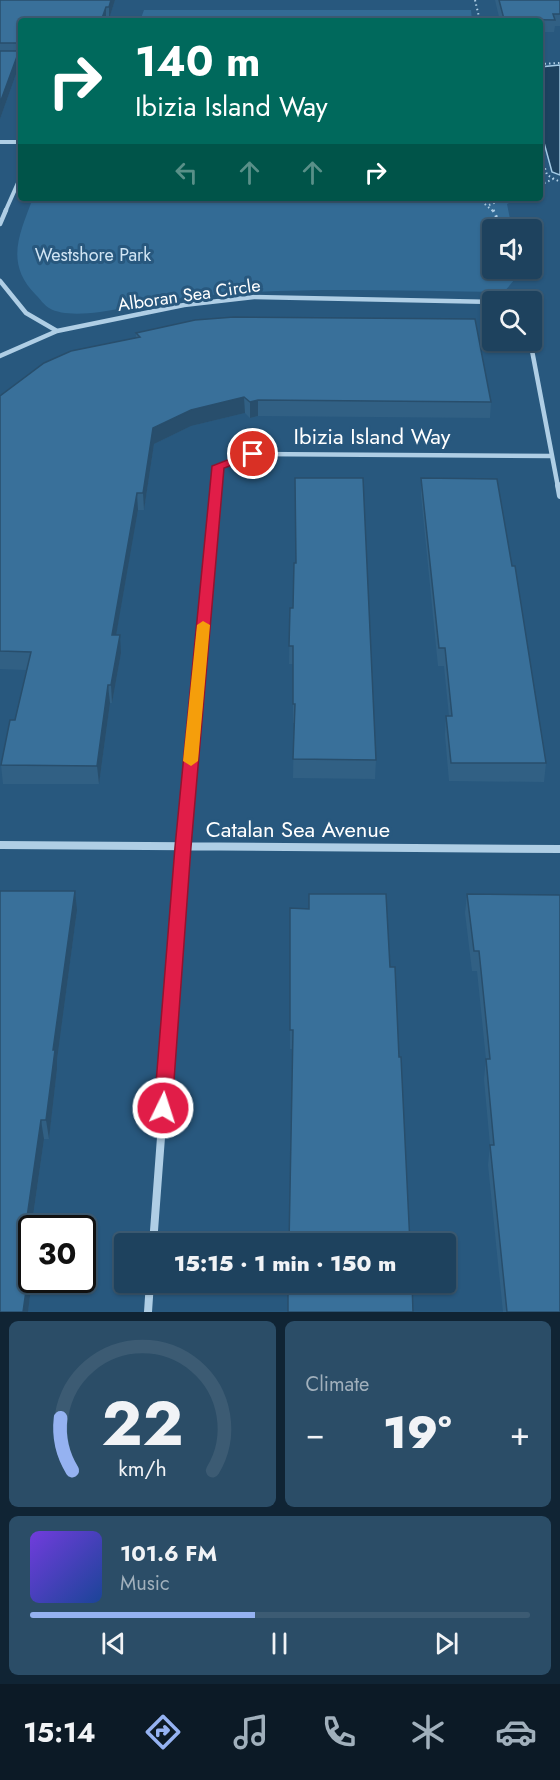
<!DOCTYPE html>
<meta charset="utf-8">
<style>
:root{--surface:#1e425e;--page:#2b4d67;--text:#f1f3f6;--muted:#a1b0bc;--line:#3c5b73;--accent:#95b2f1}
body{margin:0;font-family:Jost,sans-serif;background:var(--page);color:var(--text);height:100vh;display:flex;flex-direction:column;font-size:22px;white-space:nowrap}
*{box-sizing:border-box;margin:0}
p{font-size:20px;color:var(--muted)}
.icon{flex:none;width:33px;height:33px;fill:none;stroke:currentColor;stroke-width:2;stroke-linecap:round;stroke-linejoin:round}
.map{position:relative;height:1312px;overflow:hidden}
.panel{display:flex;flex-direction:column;gap:9px;padding:9px;background:#102434;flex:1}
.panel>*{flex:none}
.banner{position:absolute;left:18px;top:18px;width:525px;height:183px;border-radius:6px;box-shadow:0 2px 4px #0004,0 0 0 2px var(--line);background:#00695c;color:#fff;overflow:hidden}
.fabs{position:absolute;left:482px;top:219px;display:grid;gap:12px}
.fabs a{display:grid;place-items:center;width:60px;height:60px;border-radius:6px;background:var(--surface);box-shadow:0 2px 4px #0004,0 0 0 2px var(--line);font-size:30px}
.speed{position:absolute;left:18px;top:1215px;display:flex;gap:12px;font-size:30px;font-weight:700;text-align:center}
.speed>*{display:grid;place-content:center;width:78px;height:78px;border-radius:50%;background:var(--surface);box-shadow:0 2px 4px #0004,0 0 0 2px var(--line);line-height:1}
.speed .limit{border:3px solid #111;border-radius:9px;background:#fff;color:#111}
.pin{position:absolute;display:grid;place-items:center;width:51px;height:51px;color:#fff;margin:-26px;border:3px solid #fff;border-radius:50%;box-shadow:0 2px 6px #0007}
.me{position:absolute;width:66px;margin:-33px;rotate:4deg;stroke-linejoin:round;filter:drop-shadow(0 0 4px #0008)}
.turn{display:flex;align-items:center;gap:21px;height:126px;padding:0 18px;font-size:27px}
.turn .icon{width:78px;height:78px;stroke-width:2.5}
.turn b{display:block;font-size:42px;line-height:51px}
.lanes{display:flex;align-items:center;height:57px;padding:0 18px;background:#0003;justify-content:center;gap:30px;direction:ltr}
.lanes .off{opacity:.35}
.big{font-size:45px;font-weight:800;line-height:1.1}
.panel .tile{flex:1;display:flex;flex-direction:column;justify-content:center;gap:9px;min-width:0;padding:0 21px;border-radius:9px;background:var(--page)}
.panel .dial{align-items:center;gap:0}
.dial svg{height:156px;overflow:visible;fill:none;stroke:var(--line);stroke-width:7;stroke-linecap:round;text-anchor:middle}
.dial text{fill:var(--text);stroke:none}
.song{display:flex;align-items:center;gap:18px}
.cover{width:72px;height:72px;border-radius:9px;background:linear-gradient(135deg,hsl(260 70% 55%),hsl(220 70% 35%))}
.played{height:6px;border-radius:3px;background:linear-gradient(90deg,var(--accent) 45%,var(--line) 45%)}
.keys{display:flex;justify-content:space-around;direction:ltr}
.heat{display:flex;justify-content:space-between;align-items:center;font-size:33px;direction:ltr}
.panel .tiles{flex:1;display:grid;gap:9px;grid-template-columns:1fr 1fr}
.tile:last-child{grid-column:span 2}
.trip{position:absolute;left:114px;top:1233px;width:342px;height:60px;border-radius:6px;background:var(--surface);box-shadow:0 2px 4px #0004,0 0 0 2px var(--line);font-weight:800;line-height:60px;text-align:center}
.dock{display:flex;height:96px;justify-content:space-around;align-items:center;background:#0c1a26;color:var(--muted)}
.dock .icon{width:42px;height:42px}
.dock .current{color:var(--accent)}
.dock b{font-size:27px;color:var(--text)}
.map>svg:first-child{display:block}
</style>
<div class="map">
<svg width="560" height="1312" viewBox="0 0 560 1312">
<rect width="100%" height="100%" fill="#28587e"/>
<path fill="#336b95" d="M144,10H471L472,21H140Z
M33,198H519L507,204L512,229L492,230V268L519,269L520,273L504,292C392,291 277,285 166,300C137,304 74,323 49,308C44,305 40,299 36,295C4,263 20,233 33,198Z"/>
<path fill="#1c415f" stroke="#a3cae5" stroke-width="1.5" d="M560,65V175L552,172L540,128V67Z"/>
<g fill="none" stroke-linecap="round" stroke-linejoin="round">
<path stroke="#afcee5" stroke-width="2" stroke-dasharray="1.5 3" stroke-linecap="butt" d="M475,0L480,21
M540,64L560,63
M540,151L547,175L560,182
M540,185L553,179
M478,198L494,212
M489,205L507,198"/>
<path stroke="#afcee5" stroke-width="3" stroke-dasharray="2 4" stroke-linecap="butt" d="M493,210L503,230
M502,278L508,268"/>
<path stroke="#afcee5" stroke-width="4" d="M0,59H21
M0,142H21
M5,212L21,176"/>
<path stroke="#afcee5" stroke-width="4.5" d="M0,224L6,210
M0,281L26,313L57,331
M530,340L558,487
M0,356L57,331L184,305L254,297L495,302
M216,487L218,467L253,454L552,456"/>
<path stroke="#afcee5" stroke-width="6" d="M558,485L560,496
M0,845H55
M183,845L216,485"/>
<path stroke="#afcee5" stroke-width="8" d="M0,845L560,849
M153,1244L183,844
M148,1312L150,1282"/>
</g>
<path fill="#316084" d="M0,0H115L109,19L21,21L20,63L0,119Z
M495,0H560V26H555L554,32H540V21H500Z
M136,333L491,402L490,418L258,416L250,418L245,413L191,426L154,444L144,510H138L116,635L121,653L112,703H110L99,784H3L1,765L15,720L26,670L0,669V396L136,338Z
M421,478L546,763L544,782L449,781L445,735L446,716H449L444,666H438L421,495Z
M290,608L376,760L375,779L293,778L294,723H293V664H289Z
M467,894L560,1312H503L488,1165L490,1145L484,1079L486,1059L477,971H472L465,913Z
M290,908L390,967L399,1057L290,1049Z
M77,910L57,1060V1069L49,1139H44L29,1245L32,1280L28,1312H0Z"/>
<path fill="#284e6c" d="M111,0H115L109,19V7Z
M106,7V21H101Z
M19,51L20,63L0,119V103Z
M244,397L245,413L191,426L154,444L144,510L143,493L153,428L191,410Z
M258,400V416L250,418V402Z
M137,493L138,510L113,653L112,635Z
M120,635L121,653L112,703L111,685Z
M108,685L110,703L99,784L97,766Z
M75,891L77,910L57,1060V1069L49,1139L46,1120L53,1050Z
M41,1120L44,1139L26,1265L23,1245Z
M32,1248V1280L28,1312H23Z"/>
<path fill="#39709a" stroke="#284e6c" stroke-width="1.5" d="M0,0H111L109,7H106L101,21H21V43H0Z
M499,0H560V14H553L555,20L504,19Z
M0,51H19L0,103Z
M234,317L475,319L491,402L258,400L250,402L244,397L191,410L153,428L143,493H137L112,635H120L111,685H108L97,766L1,765L10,720H15L31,652L0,651V396L44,363L71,351L140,337L136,333L195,320Z
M295,478H363L376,760L293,759L295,704H293V646H289L290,608H293L294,563H296Z
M421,478L497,479L512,566H515L546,763H451L446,716H452L445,648H439Z
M0,891H75L53,1050H55L46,1120H41L23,1245H32V1248L23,1312H0Z
M309,894H386L390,967H395L399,1057H401L410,1244H289L293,1030H290V908L309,909Z
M467,894L560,895V1312H507L490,1145H494L486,1059H490L479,951H474Z
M288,1282H412L413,1312H288Z"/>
<path fill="#e11d48" stroke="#92132f" stroke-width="1.5" d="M253,450L257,451V456L224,468L191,847L172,1108L170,1113L163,1115L157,1113L154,1108L175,847L212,466Z"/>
<path fill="#f59e0b" d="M203,621L210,625L198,761L191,766L183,761L197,625Z"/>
<g text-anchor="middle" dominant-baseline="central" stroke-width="6" stroke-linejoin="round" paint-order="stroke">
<g font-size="18" fill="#d1e5f4" stroke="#28587e">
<text x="93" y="255">Westshore Park</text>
</g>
<g font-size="18" fill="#fff" stroke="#28587e">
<text transform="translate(189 295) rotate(-8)">Alboran Sea Circle</text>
</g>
<g font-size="22" fill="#fff" stroke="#28587e">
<text x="372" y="436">Ibizia Island Way</text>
<text x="298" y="829">Catalan Sea Avenue</text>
</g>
</g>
</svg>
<div class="fabs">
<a><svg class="icon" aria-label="sound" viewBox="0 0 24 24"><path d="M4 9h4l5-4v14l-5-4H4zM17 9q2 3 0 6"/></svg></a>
<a><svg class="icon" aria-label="search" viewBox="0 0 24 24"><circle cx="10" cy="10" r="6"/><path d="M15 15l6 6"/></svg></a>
</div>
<div class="speed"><div class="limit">30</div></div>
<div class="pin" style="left:253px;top:454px;background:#d93025"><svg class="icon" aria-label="arrive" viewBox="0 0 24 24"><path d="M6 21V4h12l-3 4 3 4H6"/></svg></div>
<svg class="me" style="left:163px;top:1108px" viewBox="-20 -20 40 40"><circle r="17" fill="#e11d48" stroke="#fff" stroke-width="3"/><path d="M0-11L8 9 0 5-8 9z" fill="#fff"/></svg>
<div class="trip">15:15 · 1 min · 150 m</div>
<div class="banner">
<div class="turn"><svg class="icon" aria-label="right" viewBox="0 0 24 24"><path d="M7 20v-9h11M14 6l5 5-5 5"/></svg><div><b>140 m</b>Ibizia Island Way</div></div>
<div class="lanes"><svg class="icon off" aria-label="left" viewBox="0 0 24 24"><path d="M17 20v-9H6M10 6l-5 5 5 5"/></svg><svg class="icon off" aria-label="ahead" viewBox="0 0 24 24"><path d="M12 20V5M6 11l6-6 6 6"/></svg><svg class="icon off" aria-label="ahead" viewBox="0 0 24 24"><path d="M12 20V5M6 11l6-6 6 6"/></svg><svg class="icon" aria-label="right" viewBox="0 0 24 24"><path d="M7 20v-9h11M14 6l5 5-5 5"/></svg></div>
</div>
</div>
<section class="panel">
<div class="tiles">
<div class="tile dial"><svg viewBox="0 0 100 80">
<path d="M14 69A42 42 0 1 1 86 69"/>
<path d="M14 69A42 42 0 0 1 8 42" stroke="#95b2f1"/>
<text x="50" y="56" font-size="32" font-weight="700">22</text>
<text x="50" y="72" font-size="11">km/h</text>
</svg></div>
<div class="tile"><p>Climate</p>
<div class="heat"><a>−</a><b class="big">19°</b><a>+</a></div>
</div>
<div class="tile">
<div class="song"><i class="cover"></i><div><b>101.6 FM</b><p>Music</p></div></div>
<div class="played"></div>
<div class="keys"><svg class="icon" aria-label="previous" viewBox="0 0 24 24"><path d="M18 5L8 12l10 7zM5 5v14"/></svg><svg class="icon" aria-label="pause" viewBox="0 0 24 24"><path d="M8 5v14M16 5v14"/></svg><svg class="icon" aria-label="next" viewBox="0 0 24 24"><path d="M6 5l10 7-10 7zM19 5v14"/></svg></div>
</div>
</div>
</section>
<nav class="dock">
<b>15:14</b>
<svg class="icon current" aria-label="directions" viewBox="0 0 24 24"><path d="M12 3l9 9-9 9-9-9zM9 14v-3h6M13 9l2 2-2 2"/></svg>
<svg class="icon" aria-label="music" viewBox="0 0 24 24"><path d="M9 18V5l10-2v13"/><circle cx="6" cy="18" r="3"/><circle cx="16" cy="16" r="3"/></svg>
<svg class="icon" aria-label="phone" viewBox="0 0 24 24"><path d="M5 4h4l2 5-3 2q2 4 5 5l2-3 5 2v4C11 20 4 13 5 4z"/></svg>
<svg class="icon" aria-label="climate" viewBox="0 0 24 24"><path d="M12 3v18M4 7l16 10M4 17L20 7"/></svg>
<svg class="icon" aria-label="car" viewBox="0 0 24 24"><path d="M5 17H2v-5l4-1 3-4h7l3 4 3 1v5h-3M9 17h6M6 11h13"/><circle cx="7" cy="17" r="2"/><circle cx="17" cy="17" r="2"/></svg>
</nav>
